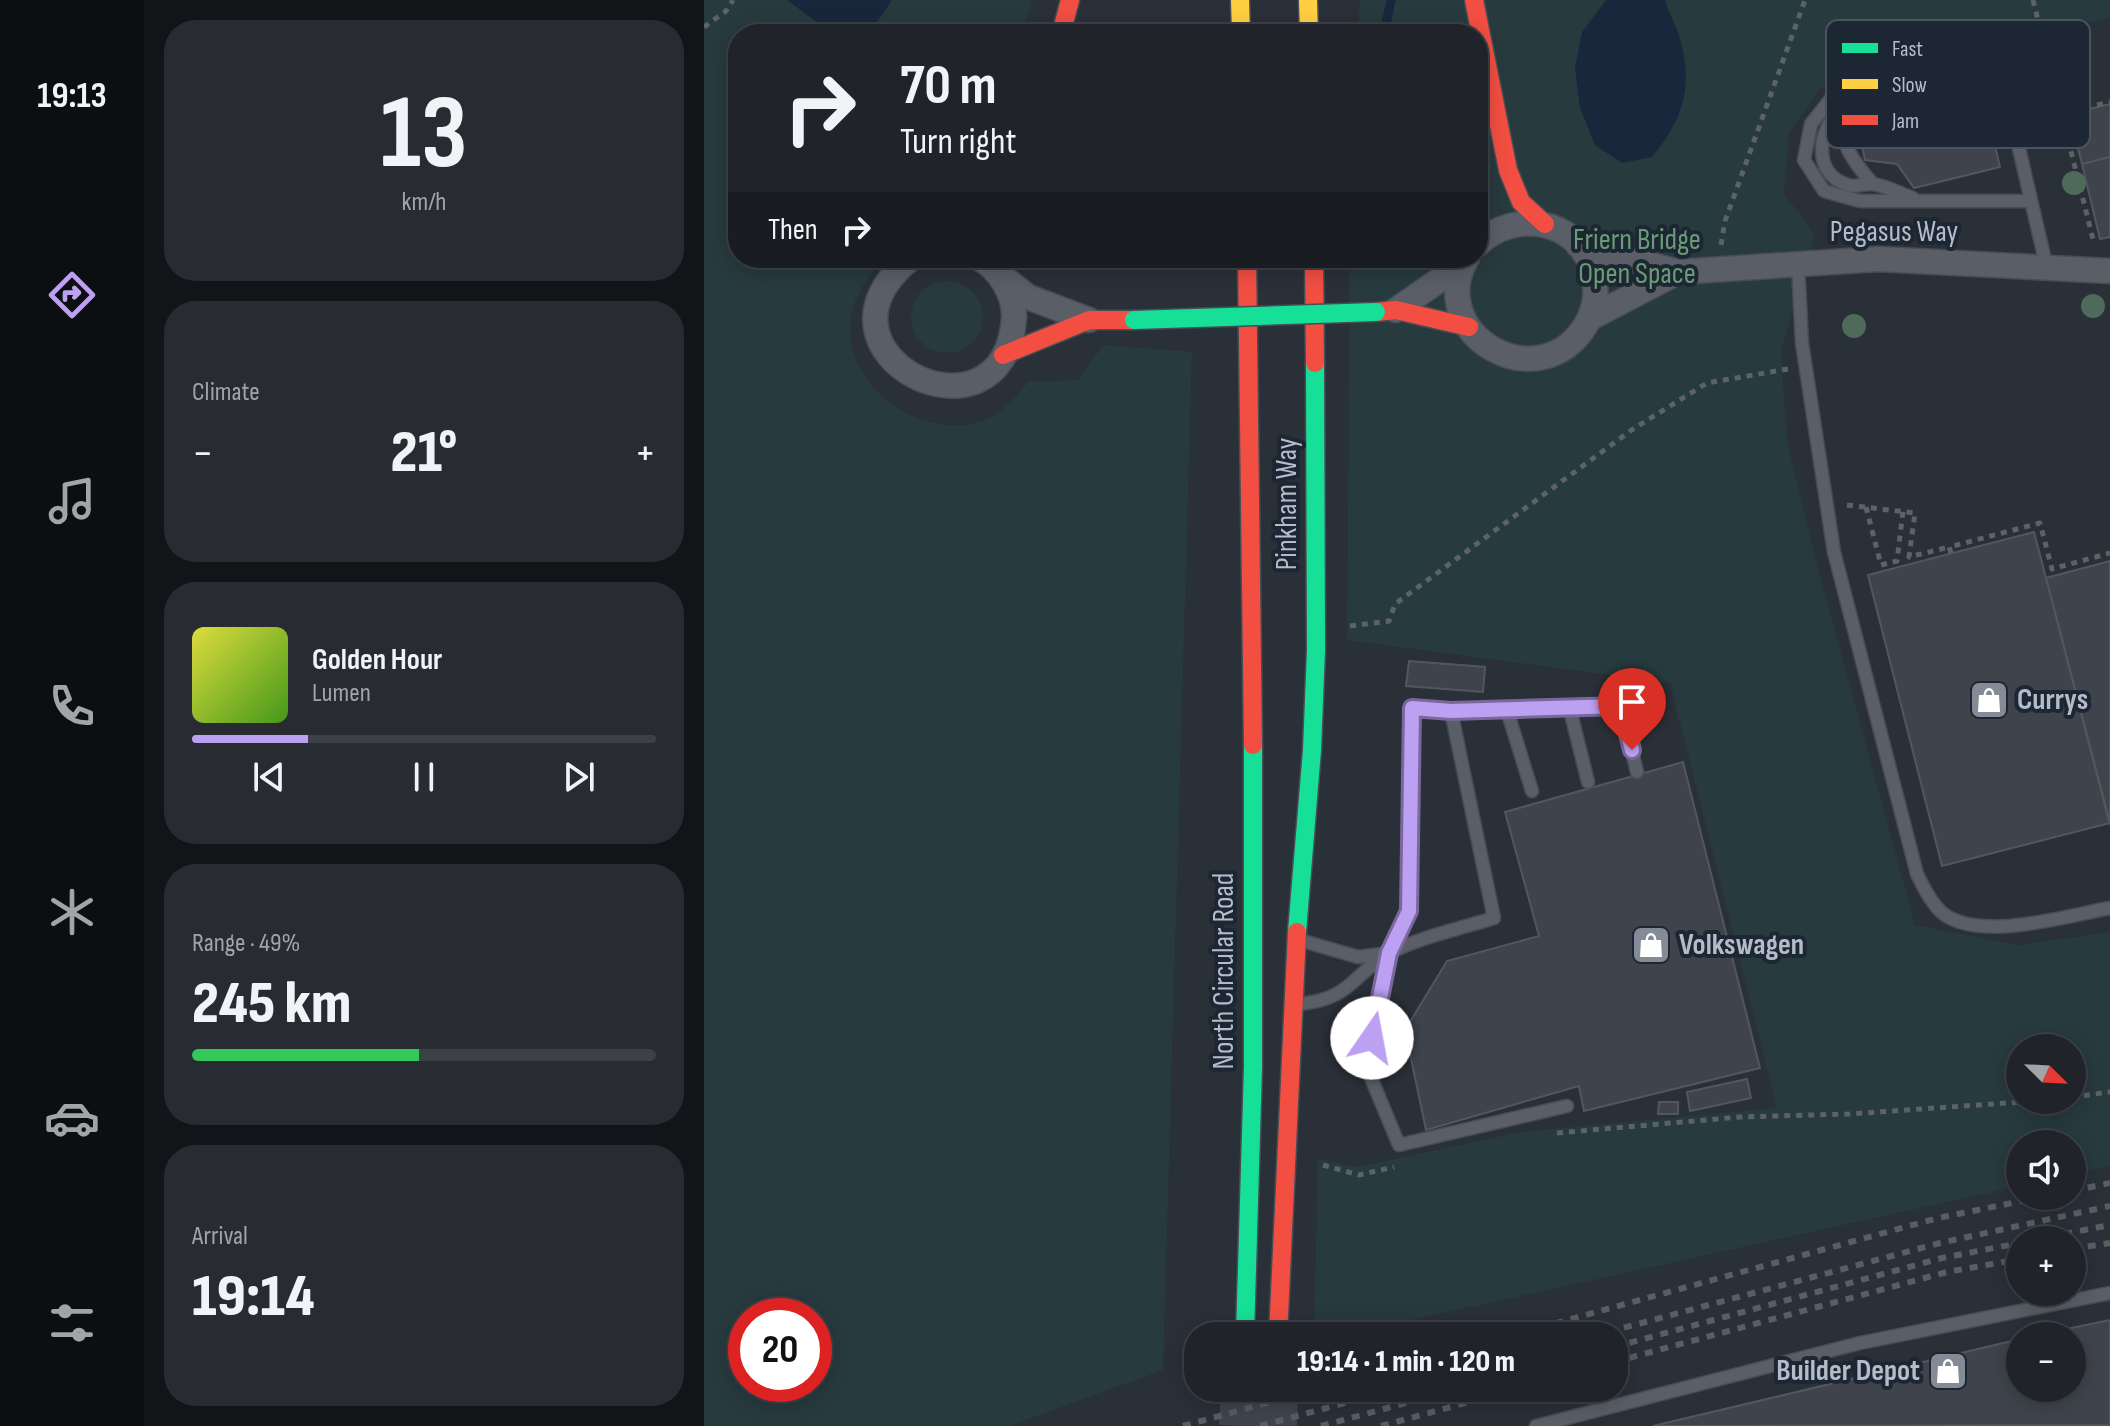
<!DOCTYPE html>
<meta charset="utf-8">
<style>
:root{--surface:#20242a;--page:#282c32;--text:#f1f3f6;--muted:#a2a4a8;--line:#3d4147;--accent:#bca0f2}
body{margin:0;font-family:"Sofia Sans Condensed",sans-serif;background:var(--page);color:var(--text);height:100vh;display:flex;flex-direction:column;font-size:30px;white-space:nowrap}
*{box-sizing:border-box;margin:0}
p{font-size:26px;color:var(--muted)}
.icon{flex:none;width:44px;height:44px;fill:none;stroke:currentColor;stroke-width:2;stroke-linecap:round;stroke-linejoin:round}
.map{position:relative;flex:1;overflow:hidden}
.sheet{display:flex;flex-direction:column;gap:20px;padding:20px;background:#121417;width:560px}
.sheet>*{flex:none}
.guide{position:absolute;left:24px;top:24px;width:760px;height:244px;border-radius:32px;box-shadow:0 4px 20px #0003,0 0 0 2px var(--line);background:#20242a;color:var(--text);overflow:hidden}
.needle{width:52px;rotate:114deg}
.tools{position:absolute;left:1302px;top:1034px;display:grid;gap:16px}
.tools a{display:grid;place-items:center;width:80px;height:80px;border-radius:50%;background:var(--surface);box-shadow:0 4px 20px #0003,0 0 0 2px var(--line);font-size:40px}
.speed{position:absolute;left:24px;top:1298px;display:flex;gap:16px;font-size:40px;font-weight:700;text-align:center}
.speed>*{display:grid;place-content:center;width:104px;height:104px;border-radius:50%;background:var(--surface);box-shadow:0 4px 20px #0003,0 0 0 2px var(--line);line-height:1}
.speed .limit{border:12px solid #d22;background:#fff;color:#111}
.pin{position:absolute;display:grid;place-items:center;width:68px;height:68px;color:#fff;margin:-82px -34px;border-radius:50% 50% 50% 0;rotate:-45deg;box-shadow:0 0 8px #0007}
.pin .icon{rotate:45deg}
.me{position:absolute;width:88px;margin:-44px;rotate:12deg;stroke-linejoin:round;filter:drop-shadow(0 0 6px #0008)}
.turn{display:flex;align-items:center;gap:28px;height:168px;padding:0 40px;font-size:36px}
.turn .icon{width:104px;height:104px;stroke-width:2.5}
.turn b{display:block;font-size:56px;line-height:68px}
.then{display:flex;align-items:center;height:76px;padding:0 40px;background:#0003;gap:16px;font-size:30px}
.big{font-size:60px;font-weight:800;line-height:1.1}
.sheet .widget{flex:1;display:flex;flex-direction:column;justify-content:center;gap:12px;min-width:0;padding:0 28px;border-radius:32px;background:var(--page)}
.sheet .dial{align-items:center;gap:0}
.dial b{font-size:104px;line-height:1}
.song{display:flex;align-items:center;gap:24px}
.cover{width:96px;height:96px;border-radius:12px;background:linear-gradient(135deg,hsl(60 70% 55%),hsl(100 70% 35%))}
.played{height:8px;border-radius:4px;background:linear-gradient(90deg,var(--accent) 25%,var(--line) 25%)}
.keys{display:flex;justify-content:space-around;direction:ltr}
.heat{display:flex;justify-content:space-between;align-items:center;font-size:44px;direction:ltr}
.charge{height:12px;border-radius:6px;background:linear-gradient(90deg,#34c759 49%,var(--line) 0)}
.trip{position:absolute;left:480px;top:1322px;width:444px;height:80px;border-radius:32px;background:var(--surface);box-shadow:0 4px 20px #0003,0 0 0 2px var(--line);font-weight:800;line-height:80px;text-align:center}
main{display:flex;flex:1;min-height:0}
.tab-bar{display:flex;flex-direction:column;width:144px;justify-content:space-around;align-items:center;background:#0d0e11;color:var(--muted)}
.tab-bar .icon{width:56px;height:56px}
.tab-bar .active{color:var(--accent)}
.tab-bar b{font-size:36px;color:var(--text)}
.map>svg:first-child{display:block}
</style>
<main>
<nav class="tab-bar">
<b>19:13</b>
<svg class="icon active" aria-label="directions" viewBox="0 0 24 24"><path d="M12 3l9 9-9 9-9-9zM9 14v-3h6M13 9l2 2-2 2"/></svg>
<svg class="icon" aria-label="music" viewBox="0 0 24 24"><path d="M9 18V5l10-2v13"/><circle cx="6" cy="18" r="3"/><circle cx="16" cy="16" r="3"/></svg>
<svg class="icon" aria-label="phone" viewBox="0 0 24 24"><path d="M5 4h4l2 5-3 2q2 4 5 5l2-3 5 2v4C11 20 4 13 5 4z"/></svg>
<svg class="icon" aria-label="climate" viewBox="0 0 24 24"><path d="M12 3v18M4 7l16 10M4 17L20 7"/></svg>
<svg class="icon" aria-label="car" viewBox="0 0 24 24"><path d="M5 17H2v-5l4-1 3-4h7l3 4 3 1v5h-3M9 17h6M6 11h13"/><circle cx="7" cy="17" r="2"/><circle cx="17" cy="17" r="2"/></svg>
<svg class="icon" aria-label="filters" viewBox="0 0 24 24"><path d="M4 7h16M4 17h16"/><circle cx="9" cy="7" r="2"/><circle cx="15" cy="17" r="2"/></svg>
</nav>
<section class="sheet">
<div class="widget dial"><b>13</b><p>km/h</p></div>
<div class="widget"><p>Climate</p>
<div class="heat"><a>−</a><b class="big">21°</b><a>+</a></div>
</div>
<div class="widget">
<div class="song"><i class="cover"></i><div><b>Golden Hour</b><p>Lumen</p></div></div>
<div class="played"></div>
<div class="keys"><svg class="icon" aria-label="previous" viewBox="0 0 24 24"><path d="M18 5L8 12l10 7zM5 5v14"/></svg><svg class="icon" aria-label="pause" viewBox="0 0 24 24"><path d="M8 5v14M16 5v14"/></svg><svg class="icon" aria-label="next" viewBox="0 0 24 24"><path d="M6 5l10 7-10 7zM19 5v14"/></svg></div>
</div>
<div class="widget"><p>Range · 49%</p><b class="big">245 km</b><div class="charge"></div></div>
<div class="widget"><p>Arrival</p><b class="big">19:14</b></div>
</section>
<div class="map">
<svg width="1406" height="1426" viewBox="0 0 1406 1426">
<rect width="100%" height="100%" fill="#2a3038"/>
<path fill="#273a3e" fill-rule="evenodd" d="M0,0H328L318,34H34V258H180C160,280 141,309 147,341C156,397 222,439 278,421C297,415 312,397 324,382L375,380L399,345L488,352L459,1370L305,1426H0ZM42,1316H110V1384H42Z
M656,0H1406V17L1116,88L1085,133L1080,193L1111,235L1077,351L1083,441L1112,561L1211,925L1314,945L1406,932V1166L1368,1175V1144H1316V1186L635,1336H610L614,1159L653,1167L817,1132L1073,1108L966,683L643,640L646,258H774V34H654ZM1316,1048H1368V1100H1316Z
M207 317a36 36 0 1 1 72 0a36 36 0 1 1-72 0Z"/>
<path fill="#19273c" d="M83,0H188L165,34L126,32Z
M902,0H961C964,12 971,23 975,35C990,86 980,118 948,157L918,163L891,145L876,108L871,68L878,32Z"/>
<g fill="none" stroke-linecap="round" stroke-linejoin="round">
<path stroke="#19273c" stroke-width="9" d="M680,34L687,0"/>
</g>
<path fill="#3f444c" stroke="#52575f" stroke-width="2" d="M1274,76L1296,167L1210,188L1193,164L1161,160L1150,107Z
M1406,104V157L1378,164L1369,129L1376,127L1372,112Z
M1406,157V237L1396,239L1378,164Z
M1330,532L1406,823L1238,866L1164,575Z
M1406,561V825L1342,578Z
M705,661L781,667L779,692L702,686Z
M979,762L1056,1068L880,1111L875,1086L722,1130L701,1030L743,961L835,936L801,812Z
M1043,1079L1047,1098L986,1111L983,1092Z
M955,1102H974V1114H954Z
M1406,1320V1425L949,1426L1316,1339V1388H1368V1336H1329Z"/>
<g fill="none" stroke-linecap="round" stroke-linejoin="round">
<path stroke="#3f454e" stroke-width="44" stroke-dasharray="44 22" stroke-linecap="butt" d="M537,1426L539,1388
M571,1426L572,1388"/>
<g stroke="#484c55" stroke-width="15">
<path id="lane" d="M1175,89C1164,94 1151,98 1141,105C1115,124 1105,173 1144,185C1152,188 1160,183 1168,184C1181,185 1197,194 1209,198
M1141,108C1131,138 1149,162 1169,184
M1327,201H1156L1120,191L1100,160L1107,124L1130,95L1270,60L1298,75L1343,269
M1094,265L1098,343L1130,552L1213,874C1220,888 1228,905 1241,915C1280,941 1362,916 1406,908
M865,706L884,782
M802,707L828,791
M747,711L917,706L933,772
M685,953L662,1066L695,1145L863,1106
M595,1004C647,999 646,977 684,954C709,939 761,927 790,918L747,711L708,708L705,911L685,953L654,957L599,941
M832,1426L1156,1343L1406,1293"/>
</g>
<g stroke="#484c55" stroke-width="27">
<path id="street" d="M874,245L974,272L886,318
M207,258C89,354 300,457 310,318C311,294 295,269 275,258
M763,258C719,334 836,403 883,323C892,307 894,287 888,269C872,218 810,210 774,244
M974,272L1174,259L1406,271
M299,277L324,297L385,320
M692,310L760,263"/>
</g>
<g stroke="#484c55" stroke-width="21">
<path id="fast" d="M593,932L608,750L612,650L611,363
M541,1336L549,1067V745"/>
</g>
<g stroke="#484c55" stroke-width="21">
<path id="slow" d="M536,0L537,34
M604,0L605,34"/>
</g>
<g stroke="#484c55" stroke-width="21">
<path id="jam" d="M770,0L804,170L817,202L841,224
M357,34L366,0
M543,258L549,745
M610,258L611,363
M672,312L692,310L765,327
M299,355L385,320H430
M574,1336L593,932"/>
</g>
<path stroke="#5c6268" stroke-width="5" stroke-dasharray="6 6" stroke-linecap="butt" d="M1329,0L1390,243
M0,27L22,11L29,0
M1321,86L1350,79
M1358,113L1406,102
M1017,245L1021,221L1101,0
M1143,505L1211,513L1205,557L1245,547
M1162,507L1177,565L1193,561L1199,511
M1247,553L1245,547L1336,523L1348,569L1406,553
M646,626L685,621L691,604L929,429L1003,383L1084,369
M1368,1097L1406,1092
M853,1133L1036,1117L1145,1114L1346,1100
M619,1165L655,1175L690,1167"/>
<use href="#lane" stroke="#5a5e66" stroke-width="12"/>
<use href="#street" stroke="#5a5e66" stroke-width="24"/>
<use href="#fast" stroke="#16e098" stroke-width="18"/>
<use href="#slow" stroke="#ffcf43" stroke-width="18"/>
<use href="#jam" stroke="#f24e42" stroke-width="18"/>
<path stroke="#595d64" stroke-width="6" stroke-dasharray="8 8" stroke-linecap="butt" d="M1368,1191L1406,1183
M1329,1240L1406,1225
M1368,1249L1406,1243
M805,1336L1234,1218L1343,1196
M889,1336L1236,1243L1406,1206
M910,1347L1238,1258L1316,1243
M910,1362L1243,1272L1316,1259
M479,1426L617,1388
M556,1426L696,1388
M617,1426L757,1388
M677,1426L816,1388"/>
<g stroke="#484c55" stroke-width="21" stroke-linecap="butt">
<path id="fast-bridge" d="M430,320L672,312"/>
</g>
<use href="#fast-bridge" stroke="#16e098" stroke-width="18"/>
</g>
<g fill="#4e6a5a">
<circle cx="1370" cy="183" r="12"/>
<circle cx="1389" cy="306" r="12"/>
<circle cx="1150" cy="326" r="12"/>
</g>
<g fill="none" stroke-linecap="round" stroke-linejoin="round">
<g stroke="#7a689d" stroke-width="20">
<path id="route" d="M668,1038L685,953L705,911L708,708L747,711L917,706L928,750"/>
</g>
<use href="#route" stroke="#bca0f2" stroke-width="14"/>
</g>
<defs>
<g id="shop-square" transform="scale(2)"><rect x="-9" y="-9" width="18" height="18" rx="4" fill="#848b96" stroke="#1d2633"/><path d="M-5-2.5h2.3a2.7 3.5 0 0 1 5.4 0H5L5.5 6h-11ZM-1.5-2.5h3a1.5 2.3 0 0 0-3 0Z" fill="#fff"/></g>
</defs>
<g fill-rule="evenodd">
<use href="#shop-square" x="1285" y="700"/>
<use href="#shop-square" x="947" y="945"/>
<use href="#shop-square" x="1244" y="1371"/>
</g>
<g text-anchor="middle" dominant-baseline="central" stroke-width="8" stroke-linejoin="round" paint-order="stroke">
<g font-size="30" fill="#b4bcc9" stroke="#1d2633">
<text x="1190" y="232">Pegasus Way</text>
<text transform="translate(583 504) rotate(-90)">Pinkham Way</text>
<text transform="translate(520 971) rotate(-90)">North Circular Road</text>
</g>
<g font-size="30" fill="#6b9a76" stroke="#1d2633">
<text x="933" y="240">Friern Bridge<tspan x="933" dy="34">Open Space</tspan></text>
</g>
<g font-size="30" font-weight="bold" fill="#b4bcc9" stroke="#1d2633" text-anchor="start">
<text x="1313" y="700">Currys</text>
<text x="975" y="945">Volkswagen</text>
<text x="1216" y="1371" text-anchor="end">Builder Depot</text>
</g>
</g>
<rect x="1122" y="20" width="264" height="128" rx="12" fill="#1d2633" stroke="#4a5360" stroke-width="2"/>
<rect x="1138" y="43" width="36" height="10" fill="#16e098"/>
<rect x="1138" y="79" width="36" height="10" fill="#ffcf43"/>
<rect x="1138" y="115" width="36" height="10" fill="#f24e42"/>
<g font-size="22" fill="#b4bcc9">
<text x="1188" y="56">Fast</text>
<text x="1188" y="92">Slow</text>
<text x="1188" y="128">Jam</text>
</g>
</svg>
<div class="tools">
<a><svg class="needle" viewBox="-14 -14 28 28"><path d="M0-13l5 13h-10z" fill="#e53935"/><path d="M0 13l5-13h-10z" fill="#a2a4a8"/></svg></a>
<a><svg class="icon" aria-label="sound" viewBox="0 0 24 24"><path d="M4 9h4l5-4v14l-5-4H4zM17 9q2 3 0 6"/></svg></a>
<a>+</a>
<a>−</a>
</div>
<div class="speed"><div class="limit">20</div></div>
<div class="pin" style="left:928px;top:750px;background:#d93025"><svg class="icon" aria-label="arrive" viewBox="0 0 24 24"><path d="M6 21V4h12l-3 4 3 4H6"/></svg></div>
<svg class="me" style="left:668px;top:1038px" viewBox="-20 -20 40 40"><circle r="19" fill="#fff"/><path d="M0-13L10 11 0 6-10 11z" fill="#bca0f2"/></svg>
<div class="trip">19:14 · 1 min · 120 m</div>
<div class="guide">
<div class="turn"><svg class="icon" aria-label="right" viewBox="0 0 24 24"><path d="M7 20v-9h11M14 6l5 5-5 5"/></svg><div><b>70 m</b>Turn right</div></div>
<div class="then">Then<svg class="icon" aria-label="right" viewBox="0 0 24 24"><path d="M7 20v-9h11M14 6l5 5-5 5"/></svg></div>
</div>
</div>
</main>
